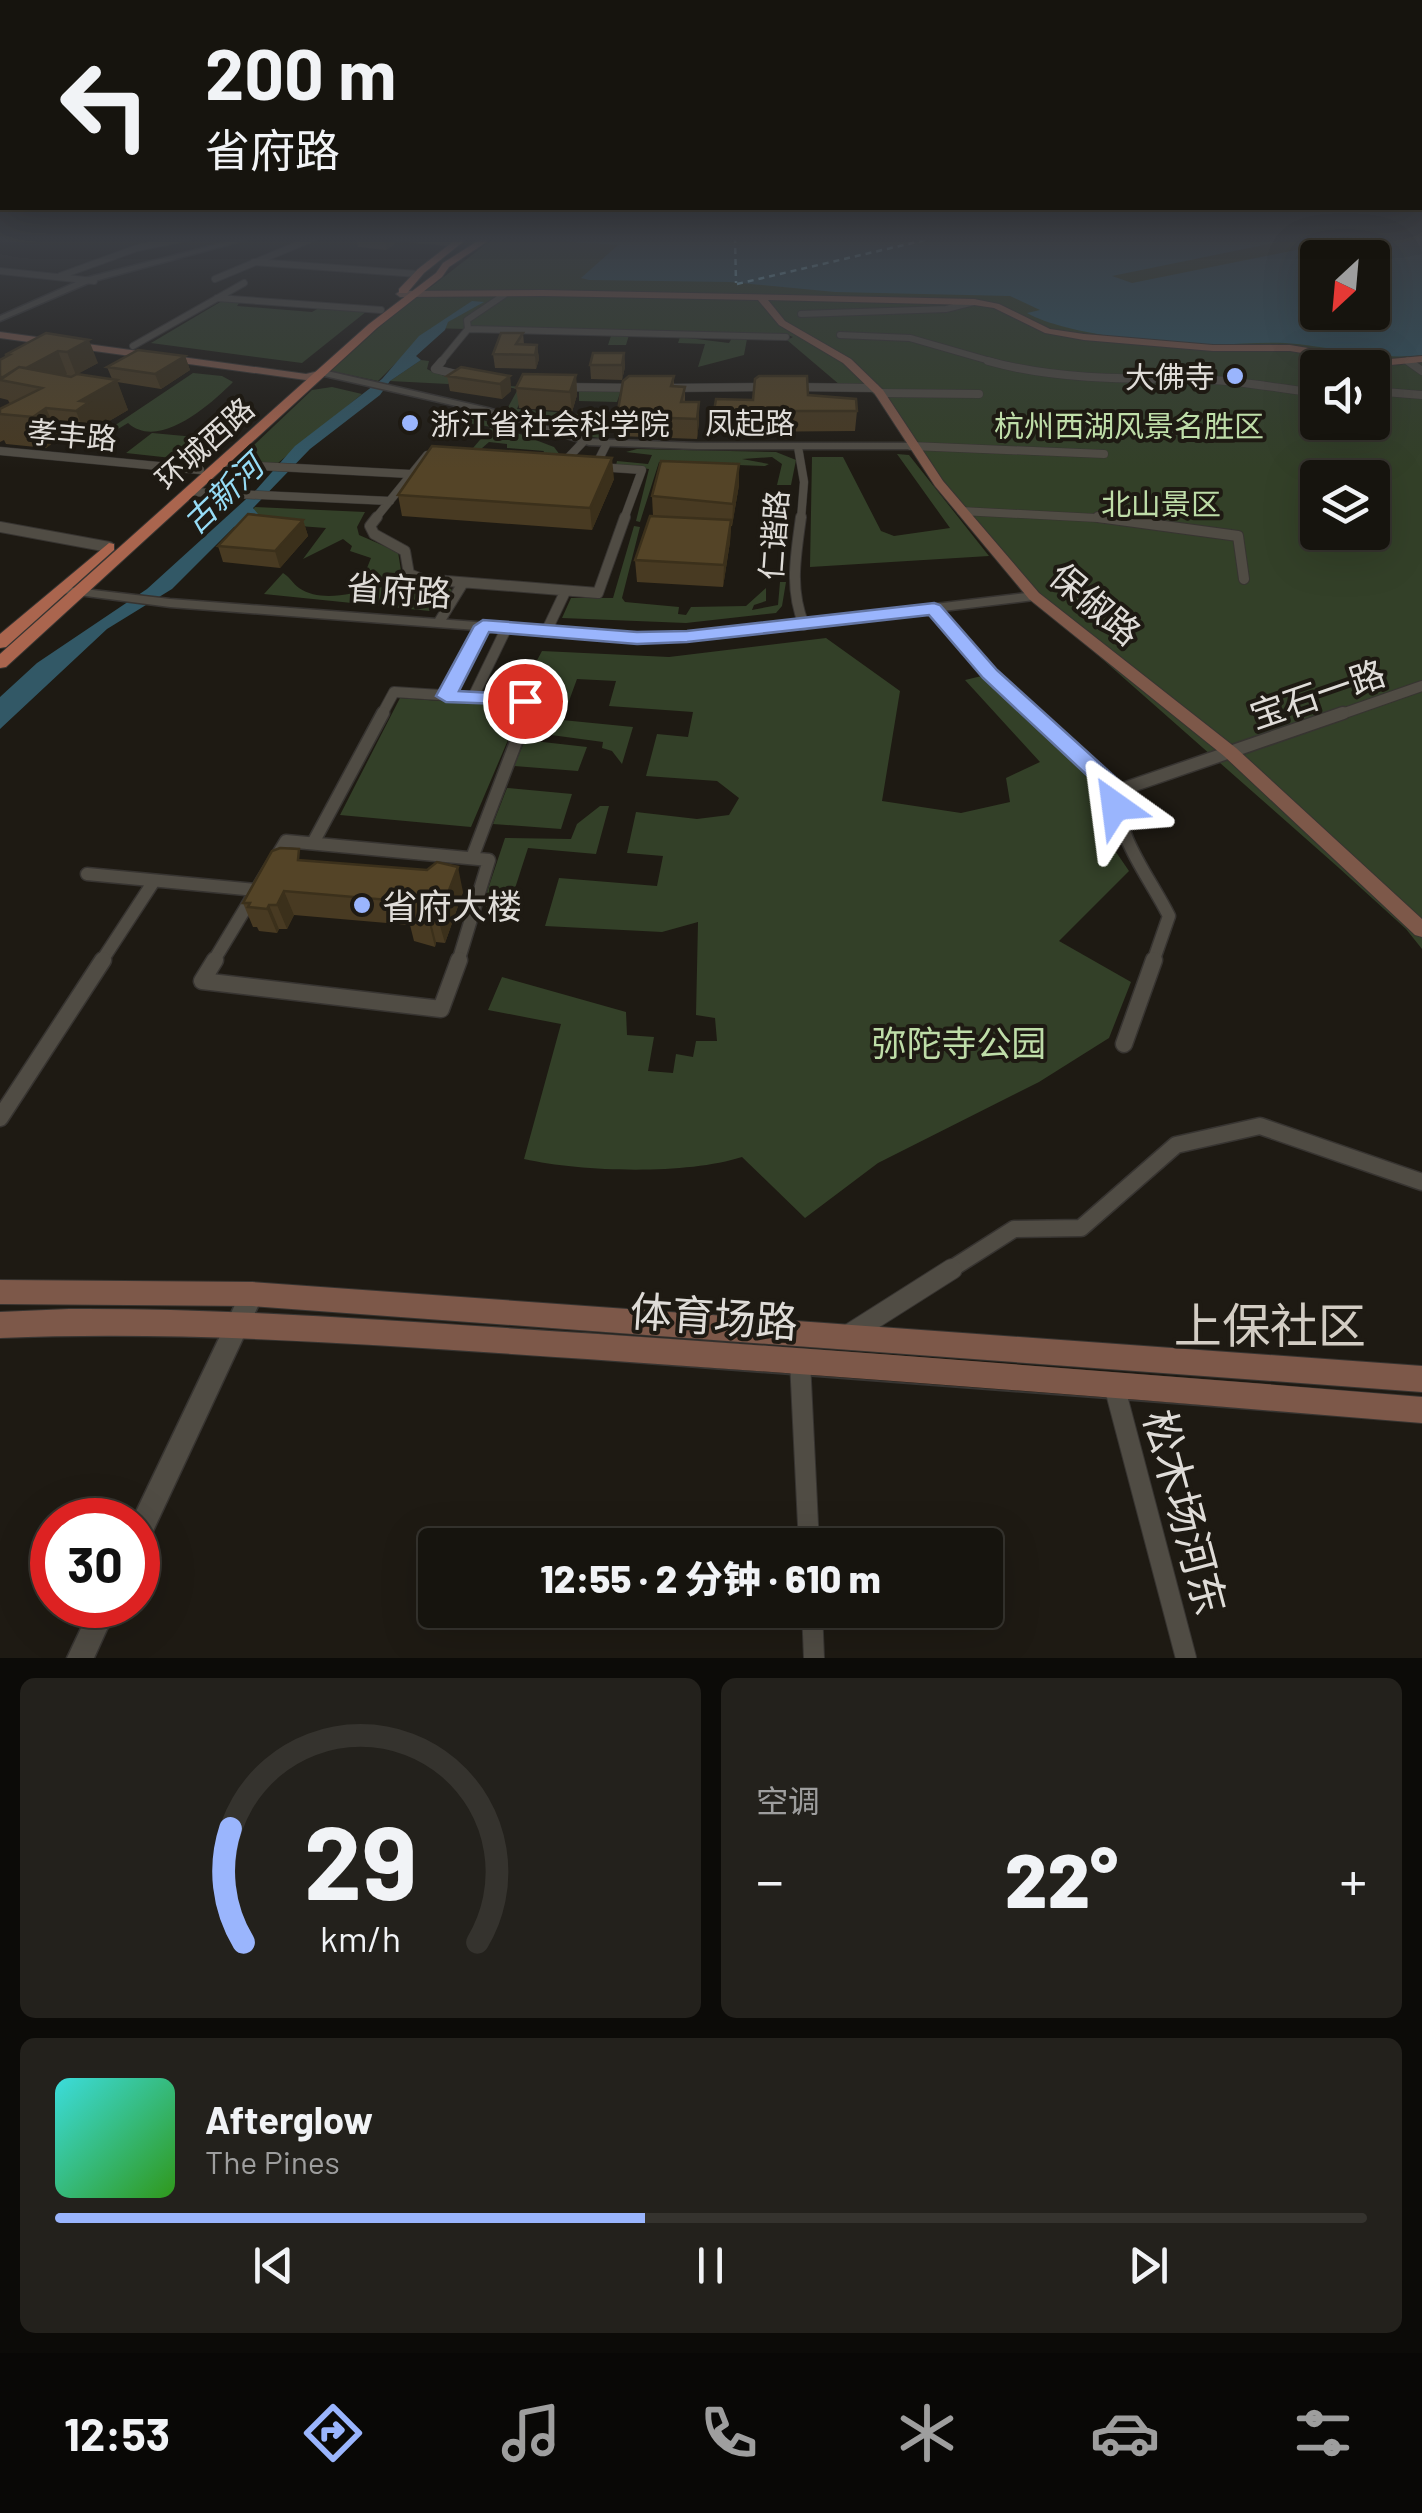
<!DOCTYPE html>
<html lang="zh">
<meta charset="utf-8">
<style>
:root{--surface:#16140e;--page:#23211c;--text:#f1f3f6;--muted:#9e9e9e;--line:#35332e;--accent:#9ab5fd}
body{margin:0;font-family:Barlow,"Noto Sans SC",sans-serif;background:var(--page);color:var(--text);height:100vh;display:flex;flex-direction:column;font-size:38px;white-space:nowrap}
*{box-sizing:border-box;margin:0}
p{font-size:32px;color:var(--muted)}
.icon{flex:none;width:55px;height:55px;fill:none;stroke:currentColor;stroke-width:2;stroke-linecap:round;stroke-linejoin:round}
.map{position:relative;height:1658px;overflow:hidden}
.details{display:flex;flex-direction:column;gap:20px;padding:20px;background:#0c0b08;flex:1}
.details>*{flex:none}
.hud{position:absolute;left:0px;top:0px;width:1422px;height:210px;box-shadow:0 10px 40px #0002,0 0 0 2px var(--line);background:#16140e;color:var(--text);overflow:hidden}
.needle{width:65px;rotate:206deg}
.fabs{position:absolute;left:1300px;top:240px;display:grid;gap:20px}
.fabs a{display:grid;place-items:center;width:90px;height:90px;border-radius:10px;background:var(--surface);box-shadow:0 10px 40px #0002,0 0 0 2px var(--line);font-size:50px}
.speed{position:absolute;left:30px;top:1498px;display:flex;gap:20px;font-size:50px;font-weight:700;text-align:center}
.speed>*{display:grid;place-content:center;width:130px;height:130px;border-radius:50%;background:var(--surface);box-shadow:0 10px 40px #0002,0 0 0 2px var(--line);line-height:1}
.speed .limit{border:15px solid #d22;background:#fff;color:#111}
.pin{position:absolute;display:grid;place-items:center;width:85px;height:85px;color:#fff;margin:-42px;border:5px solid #fff;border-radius:50%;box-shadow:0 2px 10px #0007}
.me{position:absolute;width:110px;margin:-55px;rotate:329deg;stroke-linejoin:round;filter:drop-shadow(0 0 8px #0008)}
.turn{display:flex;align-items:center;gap:35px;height:210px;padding:0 40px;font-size:45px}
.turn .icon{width:130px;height:130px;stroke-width:2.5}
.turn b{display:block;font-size:70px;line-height:85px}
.big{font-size:75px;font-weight:800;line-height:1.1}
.details .widget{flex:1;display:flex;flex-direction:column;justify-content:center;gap:15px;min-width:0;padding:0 35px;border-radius:15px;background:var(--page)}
.details .dial{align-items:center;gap:0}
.dial svg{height:260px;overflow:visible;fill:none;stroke:var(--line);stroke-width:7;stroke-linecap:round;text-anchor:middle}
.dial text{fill:var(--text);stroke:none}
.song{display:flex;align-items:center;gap:30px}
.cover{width:120px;height:120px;border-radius:15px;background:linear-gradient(135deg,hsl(180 70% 55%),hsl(110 70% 35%))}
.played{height:10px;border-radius:5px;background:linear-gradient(90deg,var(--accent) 45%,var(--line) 45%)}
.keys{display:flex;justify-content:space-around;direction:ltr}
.heat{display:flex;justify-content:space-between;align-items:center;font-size:55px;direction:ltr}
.details .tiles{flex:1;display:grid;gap:20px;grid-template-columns:1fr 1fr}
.widget:last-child{grid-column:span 2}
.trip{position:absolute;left:418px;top:1528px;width:585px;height:100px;border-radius:10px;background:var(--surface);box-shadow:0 10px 40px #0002,0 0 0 2px var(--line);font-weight:800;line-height:100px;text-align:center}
.dock{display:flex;height:160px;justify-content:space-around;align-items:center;background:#090806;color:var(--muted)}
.dock .icon{width:70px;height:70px}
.dock .selected{color:var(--accent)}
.dock b{font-size:45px;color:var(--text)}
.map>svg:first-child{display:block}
</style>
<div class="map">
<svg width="1422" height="1658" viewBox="0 0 1422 1658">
<rect width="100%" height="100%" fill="#1e1a13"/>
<path fill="#334028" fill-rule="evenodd" d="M495,237H1422V949L1406,929L1339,868L1041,605L958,514L878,398L864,386L840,385L787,340L793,337L785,334L629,335L626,345H608L612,333L431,328L378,381L331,371L420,290L431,287ZM1318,258H1372V312H1318ZM1318,368H1372V422H1318ZM1318,478H1372V532H1318Z
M222,301L239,303L237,306L312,312L319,308L367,311L302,363L151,343Z
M680,337L729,343L732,338L747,339L744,355L698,367L705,344L678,343Z
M421,360L429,361L427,369C465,390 575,389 621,390L617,402L579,401V392L525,390L517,409L579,414L574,430L609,433L606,439L561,432L506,411L518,389L459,379L448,384L390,381Z
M193,373L222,376L233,382C211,404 159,451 128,423L118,429L111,428Z
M332,387L362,394L278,463H235L312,390Z
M470,415L554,447L560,455L540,459L544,451L507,448V444L489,442L481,449L473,448L491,427L463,422Z
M152,433L206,438L181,459L126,453Z
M637,449L776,452L796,460L791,485H777L782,464L772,457L742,459L769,464L765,466L659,462L640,522L636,521L649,469L616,465L617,461L648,464L652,455L626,452Z
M897,454L909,455L989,556L810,567L812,457H843L881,531L894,536L950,528Z
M255,507L365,512L357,527L359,535L398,552L402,577L352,588V578L367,568L371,558L350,551L352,546L343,539L303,559L326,528L242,522Z
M634,526L640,527L622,598L625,602L679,607L678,614L686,615L691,607L746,606L766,588V601L754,605L752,610L778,605L780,582H786L782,606L776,613L686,623L562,618L571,598H613Z
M283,573C290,577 293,584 299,588C339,615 413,562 452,590L443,607L430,611L264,594Z
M826,638L900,691L882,801L961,813L1010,802L1006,778L1040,762L965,680L990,674L1117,791L1139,785L1094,820L1129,871L1059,941L1131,982L1109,1038L1039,1082L878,1163L805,1218L742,1157C686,1175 582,1172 524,1159L561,1024L488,1010L502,977L626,1012L627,1035L654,1037L648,1071L673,1073L676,1054L693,1057L696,1041H717L715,1018L696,1015L698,922L662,932L545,926L559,878L657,886L663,856L627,853L636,812L697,819L729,815L739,798L717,781L646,776L657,734L688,737L693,712L609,706L616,681L577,679L562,720L633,727L622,764L612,751L602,748L603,742L529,732L537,719L543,688L526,681L542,651L669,657Z
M400,698L522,707L471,827L340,815Z
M525,740L587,747L578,771L514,766Z
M507,788L572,794L561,829L493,824Z
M600,806H609L596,854L528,848L508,910L487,908L484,901L505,838L571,839L577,824Z"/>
<path fill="#325866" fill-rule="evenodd" d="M560,237L586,241L625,237H1303L1112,276L1132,283L1360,237H1422V355C1374,361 1332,346 1285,343C1261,342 1238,344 1215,345C1169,345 1065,335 1027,313L1040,310L1010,296L835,292L730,282L589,280L581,278L618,245L568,242ZM1318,258H1372V312H1318Z
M472,301L484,302L448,322L445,330L416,356L421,360L390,381L380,395L310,449L253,508L258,514L254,521L234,527L172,589L107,629L0,729V697L37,663L147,589L256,490L295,446L382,379L419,336Z"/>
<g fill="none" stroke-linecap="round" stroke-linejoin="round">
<path stroke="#96dcf6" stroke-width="2.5" stroke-dasharray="6 5" stroke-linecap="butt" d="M735,237L736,283
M737,284L938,237"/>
<g stroke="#373431" stroke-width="8">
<path id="minor-far5" d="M389,237L457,243
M254,262L418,274
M0,271L94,281
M60,276L137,248L191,237
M215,279L316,237
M504,295L467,320L468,329L786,337
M217,298L381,310
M801,314L946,309L974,302
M840,335L910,338L997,363
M133,346L244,283
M440,363L468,329"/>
</g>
<g stroke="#373431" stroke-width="9">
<path id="minor-far4" d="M442,361L435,369L464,376
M988,361C1052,379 1122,379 1187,379C1230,379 1275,388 1318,393
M1408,361L1422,371
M563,387L638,388
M793,387L875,388
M668,388L768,387
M1372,391L1422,395
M879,393L979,394
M911,446L1104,454
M798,447L804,482L801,519
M0,451L200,470
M563,463L584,441
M222,464L410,474
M596,465L607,443
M191,492L390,501
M961,511L1116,519
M375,519L427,455L642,470L624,519"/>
</g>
<g stroke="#373431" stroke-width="12">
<path id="minor-far3" d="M377,517L370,526L374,534L405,551L409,574L422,579L598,593L625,517
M801,517C796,555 789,588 804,625
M1098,517L1238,536L1244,579
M0,527L109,547
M933,609L990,674L1035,716
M439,622L463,583
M546,632L565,592
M446,696L483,626
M473,697L506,629
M381,716L394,692L532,701L526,716
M1336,716L1422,686"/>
</g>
<g stroke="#373431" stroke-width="15">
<path id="minor-far2" d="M1033,713L1117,791L1343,713
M1117,791C1116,838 1149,876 1169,916L1153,962
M313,843L383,713
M472,858L527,713
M87,874L256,890
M101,962L154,881
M213,962L286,841L489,860L458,962"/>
</g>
<g stroke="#373431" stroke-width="19">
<path id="minor-far1" d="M215,960L202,981L441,1009L459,960
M1124,1044L1154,960
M0,1118L103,960
M948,1271L1014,1229L1081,1228L1176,1145L1260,1126L1422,1182"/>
</g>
<g stroke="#373431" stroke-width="22">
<path id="minor" d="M848,1335L952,1269
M800,1361L809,1545
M1114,1385L1186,1658
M812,1610L814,1658"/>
</g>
<g stroke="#373431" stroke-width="3">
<path id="tertiary" d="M246,237H257L91,282L0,321V316L85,278Z
M323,370L488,408L590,439L697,443H911L916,446L911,449H697L589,445L483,412L320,375L319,373Z
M67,587L170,599L637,634L718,630L1034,592L1040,596L1034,600L718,638L637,642L170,607L63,593V589Z
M252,1283L260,1286L263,1294L260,1302L147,1544L138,1547V1520H132L244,1286Z
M92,1605H118L94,1658H67Z"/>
</g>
<g stroke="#373431" stroke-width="2">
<path id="secondary" d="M543,290L974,299L999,304L1050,329L1084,334L1213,345H1290L1380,360L1422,356V362L1380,366L1290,351H1213L1084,340L1045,333L994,308L974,305L768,300L785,321L851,359L883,390L943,481L1039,593L1236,748L1422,919V937L1415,935L1224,756L1029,599L935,486L875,394L843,363L779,325L758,300L543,296L400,297L396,294L400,291Z
M0,332L306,374L323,370L328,373L306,380L0,338Z
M0,1280L252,1282L1422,1366V1392L252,1306L0,1304Z
M69,1309C246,1308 422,1323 598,1334C873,1353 1148,1374 1422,1397V1423C1144,1400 866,1378 587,1359C392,1346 196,1330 0,1338V1312Z"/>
</g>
<g stroke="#373431" stroke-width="2">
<path id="primary" d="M459,237H469L424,273L407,293H399V289L418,269Z
M484,237H494L449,267L442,277L377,328L6,667L0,668V654L369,324L436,273L443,263Z
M109,543L114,544V550L6,647L0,648V634Z"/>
</g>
<use href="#minor-far5" stroke="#504c44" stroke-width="6"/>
<use href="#minor-far4" stroke="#504c44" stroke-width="8"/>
<use href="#minor-far3" stroke="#504c44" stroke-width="10"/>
<use href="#minor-far2" stroke="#504c44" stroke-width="12"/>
<use href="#minor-far1" stroke="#504c44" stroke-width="16"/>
<use href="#minor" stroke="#504c44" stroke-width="20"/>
<use href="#tertiary" fill="#504c44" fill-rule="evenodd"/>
<use href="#secondary" fill="#7d5849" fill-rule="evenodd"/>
<use href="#primary" fill="#aa654e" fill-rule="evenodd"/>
</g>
<path fill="#483a22" d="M356,237H393L395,244L386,250L358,247Z
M46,333L98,363L77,374L112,379L107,367L185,356L190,370L161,389L117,382L128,410L99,427L101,432L88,441L59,438L46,448L6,444L4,440L0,442V409L10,404L8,400L0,398V360L6,357L5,355Z
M523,333L524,344L537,345L539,359L536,369L495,368L493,354Z
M624,353L625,367L622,380L591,379L590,365Z
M576,375L577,395L572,412L519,408L516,388Z
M447,376H510L511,391L502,399L450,391Z
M674,376V386L685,387V402H699V422L697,439L618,436L617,416Z
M808,395L857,411L855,431L714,432V411L753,400Z
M614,479L592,530L402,516L398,495Z
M739,485L732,526H731L730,542L723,587L637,582L635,560L653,516L652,496Z
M303,520L308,536L280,568L223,562L218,546Z
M303,860L463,892L445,943L436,942L435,947L414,941L410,925L294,915L287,929H279L277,933L259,931L257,927H253L243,903Z"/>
<path fill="#3b301b" d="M384,237H393L395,244L386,250Z
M89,340L98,363L76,375L67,352Z
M537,345L539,359L536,369L535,355Z
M58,351L67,374L42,388L8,378Z
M624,353L625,367L622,380V365Z
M185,356L190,370L161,389L155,374Z
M576,375L577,395L572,412L570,392Z
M510,376L511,391L502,399L500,384Z
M117,380L128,410L99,427L101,432L88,441L76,411L80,401Z
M699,402V422L697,439V419Z
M46,408L59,438L46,448L33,417Z
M612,458L614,479L592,530L590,508Z
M739,464V485L732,526L733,504Z
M303,520L308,536L280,568L275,551Z
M731,520L730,542L723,587L724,565Z
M458,867L463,892L445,943L438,919Z
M284,891L294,915L287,929L277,905Z
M269,905L279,929L277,933L267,909Z
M430,918L436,942L435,947L429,923Z"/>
<path fill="#544427" stroke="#3b301b" stroke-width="2.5" d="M46,333L89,340L67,352L58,351L26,368L19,367L3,377H0V360L9,355H5Z
M501,333H523L516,344L537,345L535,355L493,354Z
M138,350L185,356L155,374L107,367Z
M593,353H624L622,365H590Z
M19,367L71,377L77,374L117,380L80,401L89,402L76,411L46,408L33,417L0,414V409L42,388L0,380Z
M461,367L510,376L500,384L447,376Z
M523,374L576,375L570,392L516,388Z
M629,376H674L671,386L685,387L681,402H699L697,419L617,416L623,381Z
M759,376H807L808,395L856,399L857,411H714L716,399L753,400L755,379Z
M432,446L612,458L590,508L398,495Z
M661,461L739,464L733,504L652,496Z
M248,514L303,520L275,551L218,546Z
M650,516L731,520L724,565L635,560Z
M280,848L299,849L298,860L427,870L437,862L458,867L438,919L430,918L429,923L407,917L413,902L284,891L277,905H269L267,909L248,907L250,903H243L272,851Z"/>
<linearGradient id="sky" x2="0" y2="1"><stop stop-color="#100e0a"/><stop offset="0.51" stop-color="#3b3e44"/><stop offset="1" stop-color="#3b3e44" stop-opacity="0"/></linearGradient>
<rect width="1422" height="469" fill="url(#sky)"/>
<path fill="#9ab5fd" stroke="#6476a4" stroke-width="2.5" d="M934,603L940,605L997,670L1125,786L1128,791L1123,811H1107L1104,806L1106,793L983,678L929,615L687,642L637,644L489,632L459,691L525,695L535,701L532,705L446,702L436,696L474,626L483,620L637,632L687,631Z"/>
<g fill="#9ab5fd" stroke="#1e1a13" stroke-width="4">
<circle cx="1235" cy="376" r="10"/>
<circle cx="410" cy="423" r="10"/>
<circle cx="362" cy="905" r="10"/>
</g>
<g text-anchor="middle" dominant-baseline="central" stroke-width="8" stroke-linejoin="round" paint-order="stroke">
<g font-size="30" fill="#dfdcd8" stroke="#1e1a13" text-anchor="end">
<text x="1215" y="376">大佛寺</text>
<text x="430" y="423" text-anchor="start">浙江省社会科学院</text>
</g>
<g font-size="30" fill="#dfdcd8" stroke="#1e1a13">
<text x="750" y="422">凤起路</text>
<text transform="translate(72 434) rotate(5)">孝丰路</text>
<text transform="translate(204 443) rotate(-42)">环城西路</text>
<text transform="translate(773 535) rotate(-86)">仁谐路</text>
</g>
<g font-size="30" fill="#bedda8" stroke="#1e1a13">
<text x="1129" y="425">杭州西湖风景名胜区</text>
<text x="1161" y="503">北山景区</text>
</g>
<g font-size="32" font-style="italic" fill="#96dcf6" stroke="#1e1a13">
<text transform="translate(222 493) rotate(-44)">古新河</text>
</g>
<g font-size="35" fill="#dfdcd8" stroke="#1e1a13">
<text transform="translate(399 589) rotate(4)">省府路</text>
<text transform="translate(1096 603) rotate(40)">保俶路</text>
<text transform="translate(1317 693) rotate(-19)">宝石一路</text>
</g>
<g font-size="35" fill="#dfdcd8" stroke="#1e1a13" text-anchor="start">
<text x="382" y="905">省府大楼</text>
</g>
<g font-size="35" fill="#bedda8" stroke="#1e1a13">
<text x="959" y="1042">弥陀寺公园</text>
</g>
<g font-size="42" fill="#dfdcd8" stroke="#1e1a13">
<text transform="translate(714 1315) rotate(4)">体育场路</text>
<text transform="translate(1187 1512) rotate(75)">松木场河东</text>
</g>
<g font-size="48" fill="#d3cdc4" stroke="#1e1a13">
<text x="1270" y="1324">上保社区</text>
</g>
</g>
</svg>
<div class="fabs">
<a><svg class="needle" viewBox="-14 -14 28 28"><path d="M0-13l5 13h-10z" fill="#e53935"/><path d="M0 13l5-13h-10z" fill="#9e9e9e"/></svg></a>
<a><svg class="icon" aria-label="sound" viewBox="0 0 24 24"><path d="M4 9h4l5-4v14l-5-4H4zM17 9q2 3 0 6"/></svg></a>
<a><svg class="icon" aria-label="layers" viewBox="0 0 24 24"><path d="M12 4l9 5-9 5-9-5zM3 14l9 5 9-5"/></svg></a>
</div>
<div class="speed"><div class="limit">30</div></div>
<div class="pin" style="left:525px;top:701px;background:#d93025"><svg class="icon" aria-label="arrive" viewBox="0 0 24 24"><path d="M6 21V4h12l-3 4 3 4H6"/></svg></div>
<svg class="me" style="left:1115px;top:806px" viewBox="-20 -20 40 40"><path d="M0-17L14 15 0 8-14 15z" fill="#9ab5fd" stroke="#fff" stroke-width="4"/></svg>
<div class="trip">12:55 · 2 分钟 · 610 m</div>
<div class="hud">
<div class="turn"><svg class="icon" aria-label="left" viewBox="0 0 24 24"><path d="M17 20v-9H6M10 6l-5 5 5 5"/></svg><div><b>200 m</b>省府路</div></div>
</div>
</div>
<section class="details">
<div class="tiles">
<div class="widget dial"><svg viewBox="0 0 100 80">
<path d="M14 69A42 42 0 1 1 86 69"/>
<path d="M14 69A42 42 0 0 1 10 34" stroke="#9ab5fd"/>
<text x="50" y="56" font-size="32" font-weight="700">29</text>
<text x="50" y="72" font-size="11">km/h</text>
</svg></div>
<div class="widget"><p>空调</p>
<div class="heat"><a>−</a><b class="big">22°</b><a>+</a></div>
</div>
<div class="widget">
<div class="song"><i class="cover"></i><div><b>Afterglow</b><p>The Pines</p></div></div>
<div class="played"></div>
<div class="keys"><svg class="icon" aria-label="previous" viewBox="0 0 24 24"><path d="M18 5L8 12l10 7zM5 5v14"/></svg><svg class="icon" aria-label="pause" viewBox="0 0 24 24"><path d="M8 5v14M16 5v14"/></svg><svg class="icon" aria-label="next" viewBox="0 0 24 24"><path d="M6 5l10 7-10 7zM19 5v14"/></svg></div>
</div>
</div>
</section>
<nav class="dock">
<b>12:53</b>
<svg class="icon selected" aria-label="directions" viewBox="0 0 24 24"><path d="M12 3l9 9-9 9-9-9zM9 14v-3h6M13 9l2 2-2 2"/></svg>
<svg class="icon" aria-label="music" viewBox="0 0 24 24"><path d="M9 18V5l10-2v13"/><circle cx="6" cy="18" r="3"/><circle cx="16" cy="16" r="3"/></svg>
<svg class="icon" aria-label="phone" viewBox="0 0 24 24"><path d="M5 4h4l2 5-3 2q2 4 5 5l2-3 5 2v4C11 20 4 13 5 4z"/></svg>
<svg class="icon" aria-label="climate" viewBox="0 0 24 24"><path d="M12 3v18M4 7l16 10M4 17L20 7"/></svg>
<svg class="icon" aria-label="car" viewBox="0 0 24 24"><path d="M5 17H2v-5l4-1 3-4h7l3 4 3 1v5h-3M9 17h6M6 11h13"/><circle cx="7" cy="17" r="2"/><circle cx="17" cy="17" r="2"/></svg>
<svg class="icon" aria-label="filters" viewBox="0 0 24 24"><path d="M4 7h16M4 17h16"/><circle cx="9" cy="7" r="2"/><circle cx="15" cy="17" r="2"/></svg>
</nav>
